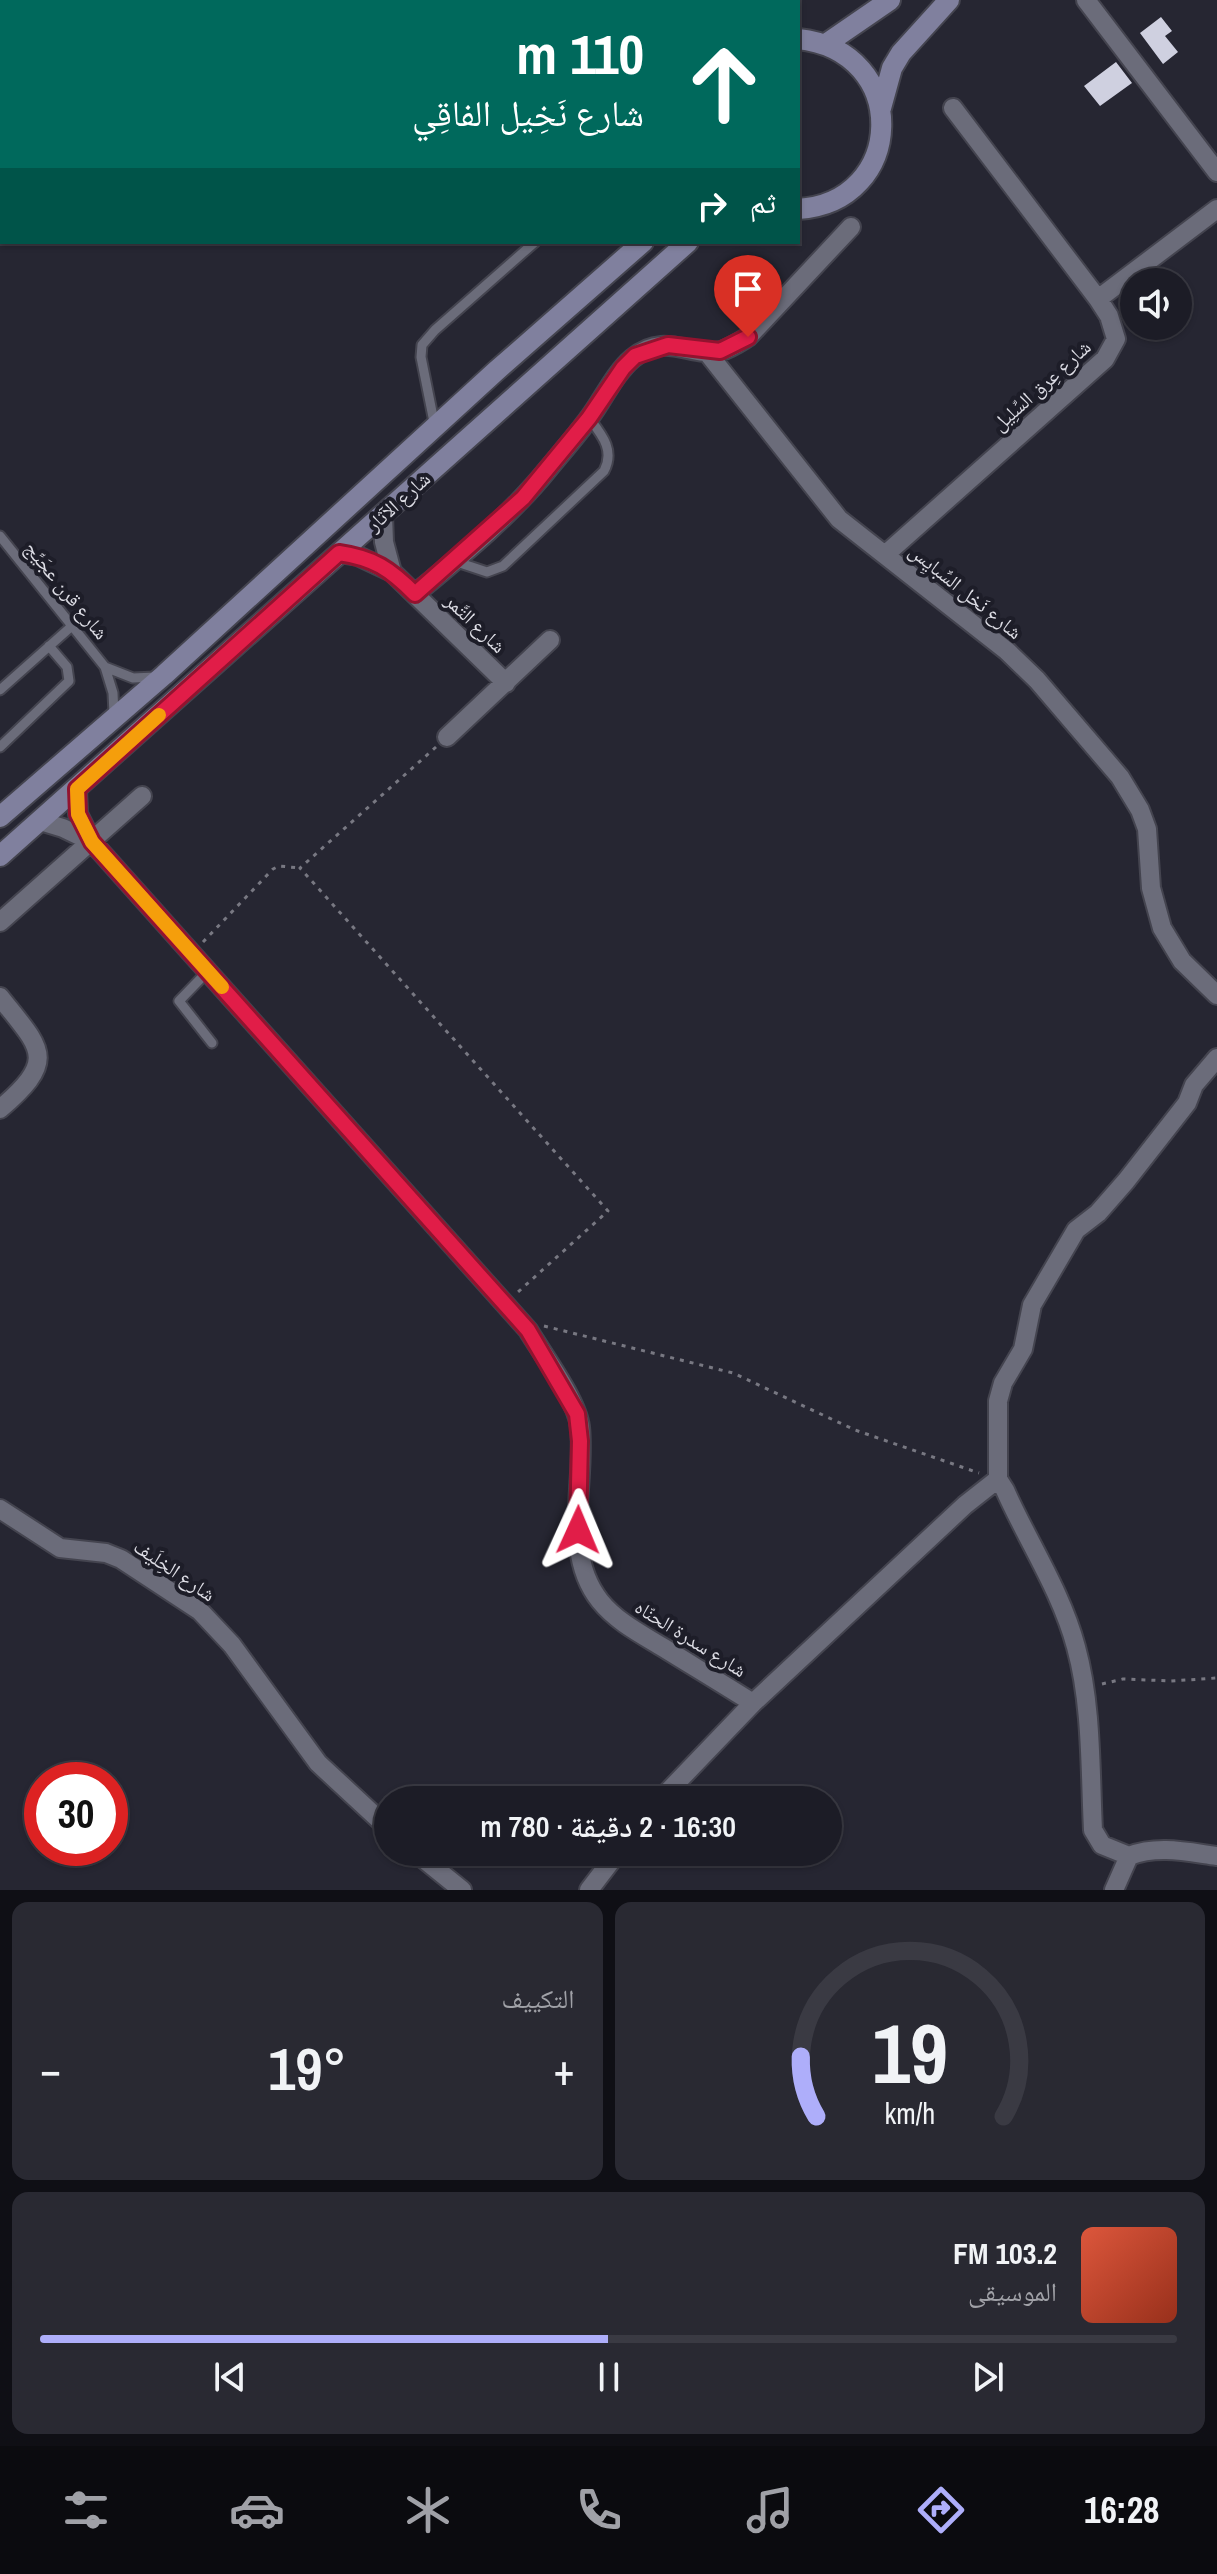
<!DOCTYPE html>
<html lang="ar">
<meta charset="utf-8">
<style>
:root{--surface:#1c1c26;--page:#292932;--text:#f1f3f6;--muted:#a0a1a7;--line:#3a3a43;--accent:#aeaefa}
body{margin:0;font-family:"Archivo Narrow","Noto Naskh Arabic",sans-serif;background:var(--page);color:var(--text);direction:rtl;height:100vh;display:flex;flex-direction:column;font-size:30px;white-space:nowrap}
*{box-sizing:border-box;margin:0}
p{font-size:26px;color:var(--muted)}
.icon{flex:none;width:44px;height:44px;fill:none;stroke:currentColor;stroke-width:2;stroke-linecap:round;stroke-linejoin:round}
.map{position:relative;height:1890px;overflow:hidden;direction:ltr}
.side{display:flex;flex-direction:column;gap:12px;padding:12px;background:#0f0f15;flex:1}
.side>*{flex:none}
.hud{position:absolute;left:0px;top:0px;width:800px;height:244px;box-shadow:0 2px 6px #0004,0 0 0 2px var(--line);direction:rtl;background:#00695c;color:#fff;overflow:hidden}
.buttons{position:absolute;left:1120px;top:268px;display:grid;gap:16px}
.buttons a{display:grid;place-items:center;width:72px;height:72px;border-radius:50%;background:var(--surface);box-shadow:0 2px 6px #0004,0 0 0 2px var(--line);font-size:40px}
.speed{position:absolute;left:24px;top:1762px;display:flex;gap:16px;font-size:40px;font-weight:700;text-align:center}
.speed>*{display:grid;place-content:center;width:104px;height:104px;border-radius:50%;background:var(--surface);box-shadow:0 2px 6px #0004,0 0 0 2px var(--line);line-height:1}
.speed .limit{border:12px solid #d22;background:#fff;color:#111}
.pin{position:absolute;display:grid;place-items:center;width:68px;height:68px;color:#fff;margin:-82px -34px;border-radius:50% 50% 50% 0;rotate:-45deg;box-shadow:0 0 8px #0007}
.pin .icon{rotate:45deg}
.me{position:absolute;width:88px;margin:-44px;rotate:1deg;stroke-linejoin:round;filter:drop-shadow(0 0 6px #0008)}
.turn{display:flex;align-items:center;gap:28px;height:168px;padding:0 24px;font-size:36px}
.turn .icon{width:104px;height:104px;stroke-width:2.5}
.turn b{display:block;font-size:56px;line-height:68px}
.then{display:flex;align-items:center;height:76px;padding:0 24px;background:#0003;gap:16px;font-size:30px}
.big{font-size:60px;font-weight:600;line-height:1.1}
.side .card{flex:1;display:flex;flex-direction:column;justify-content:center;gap:12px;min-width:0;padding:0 28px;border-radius:16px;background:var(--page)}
.side .dial{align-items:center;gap:0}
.dial svg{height:208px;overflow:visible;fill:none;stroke:var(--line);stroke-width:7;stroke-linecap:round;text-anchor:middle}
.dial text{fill:var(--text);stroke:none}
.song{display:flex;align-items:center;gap:24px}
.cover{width:96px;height:96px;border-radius:12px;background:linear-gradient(135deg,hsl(10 70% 55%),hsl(10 70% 35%))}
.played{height:8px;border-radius:4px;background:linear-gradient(90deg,var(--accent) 50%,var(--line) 50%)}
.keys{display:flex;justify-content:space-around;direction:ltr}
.heat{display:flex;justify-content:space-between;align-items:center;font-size:44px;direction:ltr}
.side .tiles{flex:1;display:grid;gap:12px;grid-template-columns:1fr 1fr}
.card:last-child{grid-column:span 2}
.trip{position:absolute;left:374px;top:1786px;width:468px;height:80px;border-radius:40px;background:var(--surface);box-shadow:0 2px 6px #0004,0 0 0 2px var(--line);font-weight:600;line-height:80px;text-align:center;direction:rtl}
.tab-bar{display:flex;height:128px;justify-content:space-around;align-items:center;background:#0b0b0f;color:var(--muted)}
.tab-bar .icon{width:56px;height:56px}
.tab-bar .active{color:var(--accent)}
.tab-bar b{font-size:36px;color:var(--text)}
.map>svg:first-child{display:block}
</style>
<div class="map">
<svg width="1217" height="1890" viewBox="0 0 1217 1890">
<rect width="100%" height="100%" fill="#262632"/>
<path fill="#cfd0e0" d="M1161,17L1172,31L1165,36L1178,52L1163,64L1140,33Z
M1116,62L1132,83L1100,106L1084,86Z"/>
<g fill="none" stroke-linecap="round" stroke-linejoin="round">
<g stroke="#44444f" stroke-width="13">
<path id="lane" d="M662,0V2
M452,2L455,0
M0,219L2,217
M435,427L421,357L422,345L435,330L535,242
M0,536L105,667L113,693L114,714
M454,561L487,572L503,566L604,471C615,450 602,435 589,418
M105,667L133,678L155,677
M0,690L73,625
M0,747L69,681L67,667L49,646
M208,971L179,1001L212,1043"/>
</g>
<g stroke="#44444f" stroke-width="22">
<path id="street" d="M719,0L720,2
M749,0L751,2
M1086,0L1217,172
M0,12H2
M1098,299L1217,209
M706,351L839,519L1007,651L1037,680L1120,777L1140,810L1147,829L1151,888L1162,928L1182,961L1217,995
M383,515L384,542L392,572
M339,553L358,556L392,572L506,683
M886,554L1105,359L1116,339L1109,316L1098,299L953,108
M415,594C462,555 510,516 548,469C562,452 577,435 590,417C604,398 615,373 633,358C665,331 691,358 721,351C731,348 740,342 748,337L851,227
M447,737L550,640
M77,789L78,814L92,842L528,1330C543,1355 577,1400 580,1427C586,1483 561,1552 600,1601C617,1622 641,1634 664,1648C693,1666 723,1684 753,1703
M40,821L63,828L92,842
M0,922L142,796
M0,997C42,1050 58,1059 0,1109
M998,1479L1005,1490C1028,1542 1061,1591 1076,1647C1092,1705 1090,1770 1093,1830L1102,1845L1129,1856C1158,1845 1187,1852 1217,1856
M0,1509L60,1548L106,1553L121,1559L200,1611L232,1645L318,1763L388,1828
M660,1800L753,1703L965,1505L998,1479V1401L1003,1383L1023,1349L1032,1305L1076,1230L1098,1213L1126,1181L1187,1103L1194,1085L1217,1058
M415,1852L462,1890
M589,1890L618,1852
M1114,1890L1129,1856"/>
</g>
<g stroke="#44444f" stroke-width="24">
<path id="secondary" d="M798,39C912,51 906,203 798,209
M826,44L890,0
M881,108L892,68L901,53L949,0
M0,817L164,675L496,371L643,242
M0,856L688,242"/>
</g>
<path stroke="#787882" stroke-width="3" stroke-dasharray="4 6" stroke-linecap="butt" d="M436,747L300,868L608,1211L518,1292
M203,942L273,869L279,866L299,868
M544,1326L733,1373L855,1430L979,1473
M1102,1684L1123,1679L1171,1681L1217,1678"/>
<use href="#lane" stroke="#6b6c7a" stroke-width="9"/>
<use href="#street" stroke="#6b6c7a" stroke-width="18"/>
<use href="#secondary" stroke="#80809e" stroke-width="20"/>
</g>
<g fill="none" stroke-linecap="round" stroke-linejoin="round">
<g stroke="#92132f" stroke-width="20">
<path id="route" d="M578,1530L580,1441L577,1414L528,1330L92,842L78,814L77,789L339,553C374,558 390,569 415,594L523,498L589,418L623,368L635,356L668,345L720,351L748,337"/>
</g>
<use href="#route" stroke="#e11d48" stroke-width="14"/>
<path stroke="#f59e0b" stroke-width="14" d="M159,715L77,789L78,814L92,842L222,987"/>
</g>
<g text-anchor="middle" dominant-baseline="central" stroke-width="8" stroke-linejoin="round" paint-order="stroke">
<g font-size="20" fill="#dcdce4" stroke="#1d1d28">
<text transform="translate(1041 385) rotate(-42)">شارع عِرق السِّلِيل</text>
<text transform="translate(398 501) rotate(-42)">شارع الآثار</text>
<text transform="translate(67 590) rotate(51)">شارع قرن عجَيِّج</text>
<text transform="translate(966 591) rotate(39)">شارع نَخل السِّبايِس</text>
<text transform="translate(476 623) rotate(44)">شارع التَّمر</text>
<text transform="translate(175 1570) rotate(34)">شارع الخِلَيف</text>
<text transform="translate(691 1638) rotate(32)">شارع سدرة الحنّاه</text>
</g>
</g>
</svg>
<div class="buttons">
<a><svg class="icon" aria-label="sound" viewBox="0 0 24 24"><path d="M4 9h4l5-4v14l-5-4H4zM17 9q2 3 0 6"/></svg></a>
</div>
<div class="speed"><div class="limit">30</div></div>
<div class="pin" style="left:748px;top:337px;background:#d93025"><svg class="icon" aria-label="arrive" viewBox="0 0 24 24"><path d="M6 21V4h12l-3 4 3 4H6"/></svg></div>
<svg class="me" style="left:578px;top:1530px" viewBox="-20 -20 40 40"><path d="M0-17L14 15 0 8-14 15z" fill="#e11d48" stroke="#fff" stroke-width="4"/></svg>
<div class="trip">16:30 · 2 دقيقة · 780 m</div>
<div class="hud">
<div class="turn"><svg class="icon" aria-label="ahead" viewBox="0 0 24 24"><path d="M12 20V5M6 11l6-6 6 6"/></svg><div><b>110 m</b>شارع نَخِيل الفاقِي</div></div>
<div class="then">ثم<svg class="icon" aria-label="right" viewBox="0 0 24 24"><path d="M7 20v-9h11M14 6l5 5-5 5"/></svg></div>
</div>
</div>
<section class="side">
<div class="tiles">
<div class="card dial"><svg viewBox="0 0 100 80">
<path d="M14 69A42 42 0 1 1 86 69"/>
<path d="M14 69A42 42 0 0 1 8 46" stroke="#aeaefa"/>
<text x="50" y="56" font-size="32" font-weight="700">19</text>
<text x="50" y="72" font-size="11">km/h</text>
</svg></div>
<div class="card"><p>التكييف</p>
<div class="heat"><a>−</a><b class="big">19°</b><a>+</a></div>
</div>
<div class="card">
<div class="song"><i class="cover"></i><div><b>103.2 FM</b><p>الموسيقى</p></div></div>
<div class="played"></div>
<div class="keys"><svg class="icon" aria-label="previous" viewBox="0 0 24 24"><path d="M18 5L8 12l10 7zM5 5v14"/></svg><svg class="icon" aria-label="pause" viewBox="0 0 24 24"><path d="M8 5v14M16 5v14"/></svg><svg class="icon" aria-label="next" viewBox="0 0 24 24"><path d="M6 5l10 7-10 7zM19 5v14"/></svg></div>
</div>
</div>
</section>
<nav class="tab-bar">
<b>16:28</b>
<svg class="icon active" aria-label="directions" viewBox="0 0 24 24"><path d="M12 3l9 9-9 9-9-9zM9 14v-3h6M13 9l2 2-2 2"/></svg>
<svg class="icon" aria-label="music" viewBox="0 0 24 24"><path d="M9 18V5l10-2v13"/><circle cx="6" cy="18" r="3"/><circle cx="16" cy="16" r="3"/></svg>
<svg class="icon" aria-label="phone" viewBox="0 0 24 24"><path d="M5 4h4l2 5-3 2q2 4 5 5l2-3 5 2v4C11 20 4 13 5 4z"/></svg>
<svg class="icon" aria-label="climate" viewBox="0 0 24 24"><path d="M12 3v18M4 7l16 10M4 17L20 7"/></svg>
<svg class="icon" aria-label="car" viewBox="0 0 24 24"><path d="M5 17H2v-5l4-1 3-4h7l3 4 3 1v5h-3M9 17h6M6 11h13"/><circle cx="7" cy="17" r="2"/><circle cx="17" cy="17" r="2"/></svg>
<svg class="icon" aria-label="filters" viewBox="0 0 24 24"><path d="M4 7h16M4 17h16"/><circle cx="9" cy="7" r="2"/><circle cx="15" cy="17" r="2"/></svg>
</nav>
